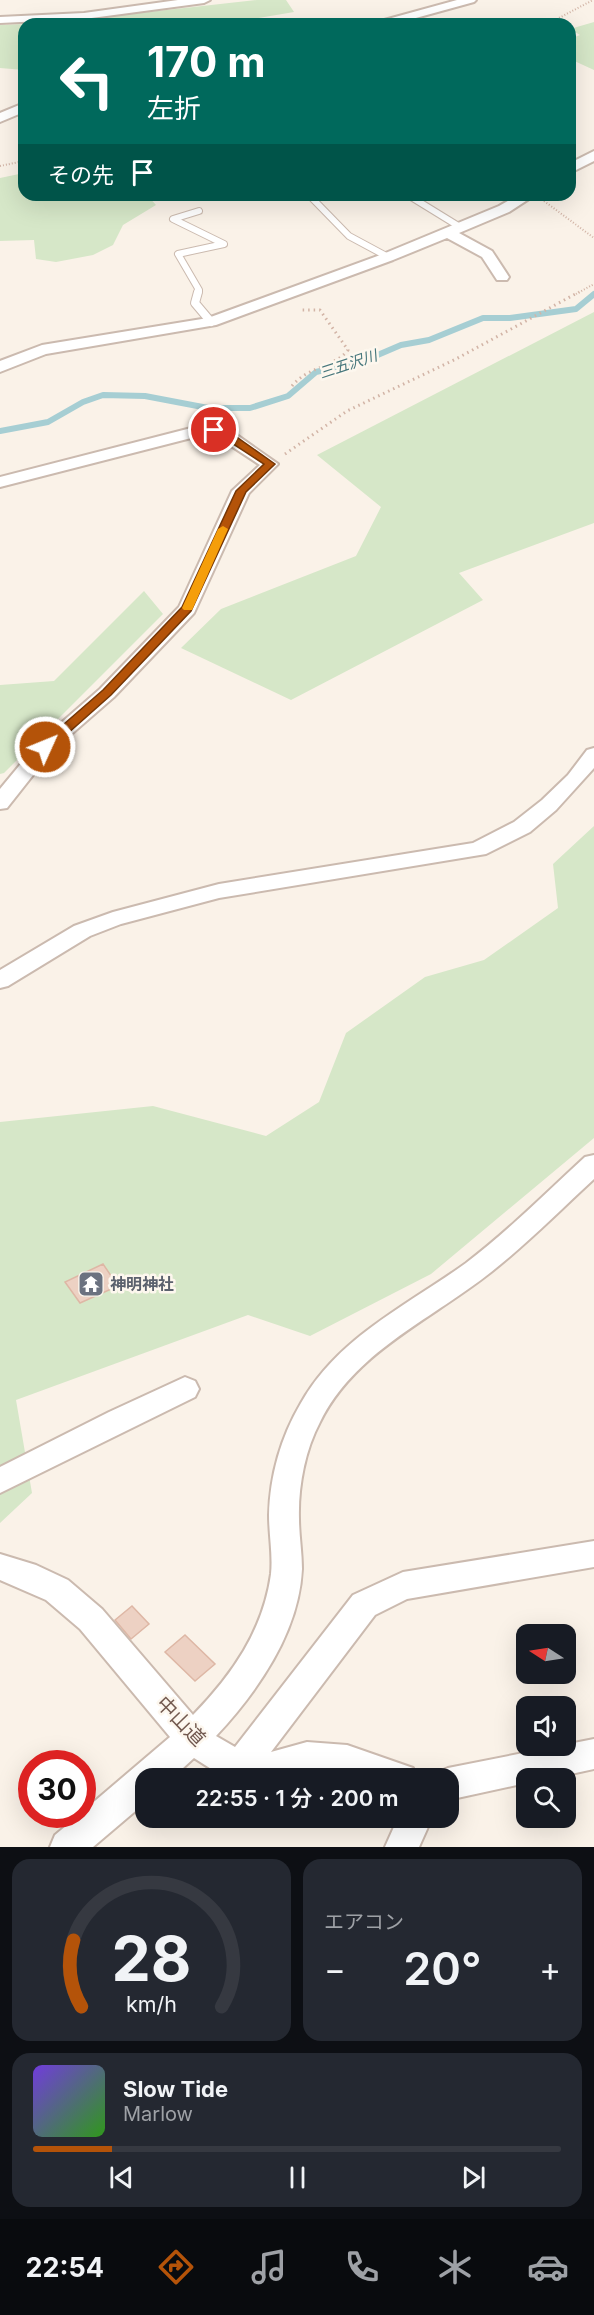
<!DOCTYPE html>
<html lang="ja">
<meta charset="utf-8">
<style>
:root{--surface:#171b24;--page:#242831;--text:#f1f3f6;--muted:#9ea1a6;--line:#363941;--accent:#b45309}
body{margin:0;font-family:Inter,"Noto Sans JP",sans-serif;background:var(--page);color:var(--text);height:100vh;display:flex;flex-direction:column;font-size:22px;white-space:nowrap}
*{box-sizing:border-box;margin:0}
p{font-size:20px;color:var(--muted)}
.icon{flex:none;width:33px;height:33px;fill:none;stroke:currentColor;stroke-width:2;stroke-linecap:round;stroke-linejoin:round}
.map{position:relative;height:1847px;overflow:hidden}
.panel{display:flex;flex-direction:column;gap:12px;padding:12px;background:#0d0f14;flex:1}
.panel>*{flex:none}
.hud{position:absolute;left:18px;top:18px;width:558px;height:183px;border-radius:18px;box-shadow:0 6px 24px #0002;background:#00695c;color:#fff;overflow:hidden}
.needle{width:39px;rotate:282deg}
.controls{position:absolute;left:516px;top:1624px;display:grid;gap:12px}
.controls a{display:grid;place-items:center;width:60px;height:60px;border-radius:12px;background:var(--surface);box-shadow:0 6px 24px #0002;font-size:30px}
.speed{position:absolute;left:18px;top:1750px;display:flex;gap:12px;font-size:30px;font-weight:700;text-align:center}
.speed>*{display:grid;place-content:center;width:78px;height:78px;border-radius:50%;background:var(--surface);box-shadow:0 6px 24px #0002;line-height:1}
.speed .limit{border:9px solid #d22;background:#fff;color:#111}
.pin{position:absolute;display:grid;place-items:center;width:51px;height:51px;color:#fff;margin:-26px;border:3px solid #fff;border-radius:50%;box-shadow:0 2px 6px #0007}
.me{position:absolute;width:66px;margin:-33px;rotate:46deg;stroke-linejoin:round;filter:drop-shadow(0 0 4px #0008)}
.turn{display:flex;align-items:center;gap:21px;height:126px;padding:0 30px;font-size:27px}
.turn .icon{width:78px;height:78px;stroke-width:2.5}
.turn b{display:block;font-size:42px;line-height:51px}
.then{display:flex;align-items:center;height:57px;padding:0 30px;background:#0003;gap:12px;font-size:22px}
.big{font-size:45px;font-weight:600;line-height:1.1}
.panel .card{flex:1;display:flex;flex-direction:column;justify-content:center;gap:9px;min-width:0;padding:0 21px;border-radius:18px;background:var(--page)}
.panel .dial{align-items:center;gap:0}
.dial svg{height:156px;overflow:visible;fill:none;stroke:var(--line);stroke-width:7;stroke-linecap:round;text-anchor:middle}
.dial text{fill:var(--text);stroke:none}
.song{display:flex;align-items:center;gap:18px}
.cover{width:72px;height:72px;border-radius:9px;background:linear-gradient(135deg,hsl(260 70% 55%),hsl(110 70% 35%))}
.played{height:6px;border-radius:3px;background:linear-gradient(90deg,var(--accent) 15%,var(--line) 15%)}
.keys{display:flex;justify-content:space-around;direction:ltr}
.heat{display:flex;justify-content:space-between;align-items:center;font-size:33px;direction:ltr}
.panel .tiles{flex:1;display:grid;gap:12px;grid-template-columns:1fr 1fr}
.card:last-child{grid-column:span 2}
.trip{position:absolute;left:135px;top:1768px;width:324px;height:60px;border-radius:18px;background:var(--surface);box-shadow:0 6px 24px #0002;font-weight:600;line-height:60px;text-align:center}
.menu{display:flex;height:96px;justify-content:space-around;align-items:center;background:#090b0e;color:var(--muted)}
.menu .icon{width:42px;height:42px}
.menu .on{color:var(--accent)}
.menu b{font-size:27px;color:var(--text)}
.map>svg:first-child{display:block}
</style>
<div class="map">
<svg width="594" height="1847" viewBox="0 0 594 1847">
<rect width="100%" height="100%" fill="#faf2e8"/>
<path fill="#d6e7c8" d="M257,0H286L294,12L224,24H24V70L0,68V25L50,23Z
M594,22V70L570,59V39L580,35L570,29Z
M24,173V195H147L156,205L123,225L113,245L93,255L56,262L36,259L34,240L0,241V178Z
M594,312V523L459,573L483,600L291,700L181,648L221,609L356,556L381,507L317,455Z
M144,591L163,614L4,773L0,774V685L54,681Z
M594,826V1138L431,1274L310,1336L248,1315L16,1400L32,1493L0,1523V1122L153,1106L266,1136L319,1102L346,1033L425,977L484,960L558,908L553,864Z"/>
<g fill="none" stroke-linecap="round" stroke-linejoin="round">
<path stroke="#a6ced3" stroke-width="6" d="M0,431L48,422L83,402L103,395L145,396L208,408H250L288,396L316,372L366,360L401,345L429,340L483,318H510L576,309L594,294"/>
</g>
<path fill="#edd1c3" stroke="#deb7a5" stroke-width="1.5" d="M103,1264L118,1286L80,1303L65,1282Z
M132,1606L149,1624L131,1639L115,1620Z
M185,1635L215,1664L195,1681L165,1652Z"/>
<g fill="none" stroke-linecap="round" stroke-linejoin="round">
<g stroke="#cbbaaf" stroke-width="8">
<path id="lane-far1" d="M309,195L349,236L388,257
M408,195L460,227
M198,294L199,290L178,254L224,244L173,219L199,211"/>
</g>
<g stroke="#cbbaaf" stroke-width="10">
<path id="lane" d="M198,292L195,303L211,322"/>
</g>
<g stroke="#cbbaaf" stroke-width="4">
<path id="street" d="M178,0H210L204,3L84,19L0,23V17L84,13Z
M457,0H476L474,2L394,24H375L377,22Z
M24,103V112L0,122V113Z
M594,151V161L570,173V163Z
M518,195H535L509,212L459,233L492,251L509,277L507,280H497L482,257L447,238L393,260L216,325L46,354L0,372V361L42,345L208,318L383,254L499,206Z
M199,426L234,433L278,464L249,493L194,613L114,697L52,751L7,808L0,809V789L38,743L100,689L179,607L232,491L260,465L222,440L199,436L0,487V477Z
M594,748V768L556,810L530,832L486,854L219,898L121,924L90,936L8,986L0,988V970L74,926L113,912L219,884L473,843L514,822L542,800L568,775L587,750Z
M594,1155V1179C558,1212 524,1247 486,1276C428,1321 354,1353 320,1422C305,1450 298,1487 299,1519C299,1535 302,1552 302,1569C299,1632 258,1691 216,1736L235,1747L353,1595L403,1572L594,1541V1567L407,1599L375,1615L271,1752L307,1742L347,1745L413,1768L417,1779H354L307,1772L286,1779H227L194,1758L171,1779H146V1802L93,1847H50L55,1835L79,1815H82V1812L170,1737L80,1629L46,1600L0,1580V1554L36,1565L68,1580L102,1609L193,1715C232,1675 263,1631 271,1574C273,1555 269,1535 269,1515C270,1476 281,1437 301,1403C338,1337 408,1305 466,1263C508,1231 546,1193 585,1157Z
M185,1377L195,1381L199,1389L195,1397L0,1493V1467L109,1412Z
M594,1739V1769L548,1779H526V1783L448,1800V1779H434L436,1773L448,1768Z
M398,1818H432L419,1847H385Z"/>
</g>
<path stroke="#d2b4a6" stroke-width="2" stroke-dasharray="1 2" stroke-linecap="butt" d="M539,24L557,19L593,0
M0,166L24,161
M544,201L594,238
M576,294L594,284"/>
<path stroke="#d2b4a6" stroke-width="3" stroke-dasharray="1.5 4" stroke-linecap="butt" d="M292,386C308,366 334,368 348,350L320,310H301
M285,454L347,411L456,359L579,292"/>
<use href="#lane-far1" stroke="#fff" stroke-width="6"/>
<use href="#lane" stroke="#fff" stroke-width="8"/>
<use href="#street" fill="#fff" fill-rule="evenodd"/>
</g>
<path fill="#b45309" stroke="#753606" stroke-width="1.5" d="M214,427L228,431L275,464L246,492L191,611L111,695L49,750H40L39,747L40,745L103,690L182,607L236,491L264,464L221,436L211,432V428Z"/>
<path fill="#f59e0b" d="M223,526L228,529L193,608L192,610H184L182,608L218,529Z"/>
<defs>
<g id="temple-square" transform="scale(1.35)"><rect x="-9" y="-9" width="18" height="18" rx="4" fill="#6b7280" stroke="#fdf7ee"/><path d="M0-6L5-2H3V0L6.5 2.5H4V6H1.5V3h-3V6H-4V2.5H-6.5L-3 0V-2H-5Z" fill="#fff"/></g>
</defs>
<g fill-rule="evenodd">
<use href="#temple-square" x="91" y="1284"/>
</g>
<g text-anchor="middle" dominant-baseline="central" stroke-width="5" stroke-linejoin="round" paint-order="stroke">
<g font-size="15" font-style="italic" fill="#47777c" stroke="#fdf7ee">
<text transform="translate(348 364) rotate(-18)">三五沢川</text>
</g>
<g font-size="16" font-weight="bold" fill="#5b616d" stroke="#fdf7ee" text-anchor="start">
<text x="110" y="1284">神明神社</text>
</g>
<g font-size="20" fill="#72594f" stroke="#fdf7ee">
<text transform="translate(181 1721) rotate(46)">中山道</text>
</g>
</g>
</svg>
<div class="controls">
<a><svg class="needle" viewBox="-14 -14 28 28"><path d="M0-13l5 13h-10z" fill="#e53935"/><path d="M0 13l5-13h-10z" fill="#9ea1a6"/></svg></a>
<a><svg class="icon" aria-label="sound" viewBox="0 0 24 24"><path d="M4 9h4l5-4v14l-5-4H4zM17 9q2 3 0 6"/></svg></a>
<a><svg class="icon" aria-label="search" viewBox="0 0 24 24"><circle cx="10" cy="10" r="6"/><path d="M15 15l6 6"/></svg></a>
</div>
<div class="speed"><div class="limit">30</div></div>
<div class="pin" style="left:214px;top:430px;background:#d93025"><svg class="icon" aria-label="arrive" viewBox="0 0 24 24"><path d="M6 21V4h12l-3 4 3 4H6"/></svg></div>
<svg class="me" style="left:45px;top:747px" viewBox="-20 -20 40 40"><circle r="17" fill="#b45309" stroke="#fff" stroke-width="3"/><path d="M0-11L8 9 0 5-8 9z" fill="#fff"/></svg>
<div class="trip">22:55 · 1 分 · 200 m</div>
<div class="hud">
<div class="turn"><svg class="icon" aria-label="left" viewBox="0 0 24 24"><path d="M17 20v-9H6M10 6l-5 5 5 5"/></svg><div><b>170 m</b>左折</div></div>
<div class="then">その先<svg class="icon" aria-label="arrive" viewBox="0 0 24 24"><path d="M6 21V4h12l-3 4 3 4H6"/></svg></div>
</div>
</div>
<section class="panel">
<div class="tiles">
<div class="card dial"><svg viewBox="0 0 100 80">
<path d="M14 69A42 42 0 1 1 86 69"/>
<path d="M14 69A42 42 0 0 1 10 35" stroke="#b45309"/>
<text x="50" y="56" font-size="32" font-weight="700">28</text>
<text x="50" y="72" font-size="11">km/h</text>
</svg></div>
<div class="card"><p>エアコン</p>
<div class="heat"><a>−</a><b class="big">20°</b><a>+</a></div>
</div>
<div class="card">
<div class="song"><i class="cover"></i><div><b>Slow Tide</b><p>Marlow</p></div></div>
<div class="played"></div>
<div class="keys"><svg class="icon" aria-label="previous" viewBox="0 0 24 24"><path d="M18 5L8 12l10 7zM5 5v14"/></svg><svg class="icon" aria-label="pause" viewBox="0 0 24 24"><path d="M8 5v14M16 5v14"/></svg><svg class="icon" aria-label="next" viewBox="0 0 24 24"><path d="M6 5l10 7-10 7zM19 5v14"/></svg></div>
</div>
</div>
</section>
<nav class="menu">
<b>22:54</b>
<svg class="icon on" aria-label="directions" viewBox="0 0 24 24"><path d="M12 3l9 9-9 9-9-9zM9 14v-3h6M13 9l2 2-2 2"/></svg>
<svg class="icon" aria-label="music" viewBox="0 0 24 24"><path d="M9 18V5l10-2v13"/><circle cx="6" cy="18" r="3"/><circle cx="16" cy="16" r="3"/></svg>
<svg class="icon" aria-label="phone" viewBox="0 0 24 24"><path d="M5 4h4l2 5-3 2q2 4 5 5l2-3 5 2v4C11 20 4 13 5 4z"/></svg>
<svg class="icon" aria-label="climate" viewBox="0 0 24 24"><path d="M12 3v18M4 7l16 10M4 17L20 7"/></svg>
<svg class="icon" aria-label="car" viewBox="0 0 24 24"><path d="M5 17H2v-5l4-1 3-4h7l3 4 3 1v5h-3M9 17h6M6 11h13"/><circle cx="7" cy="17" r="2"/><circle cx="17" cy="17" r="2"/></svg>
</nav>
